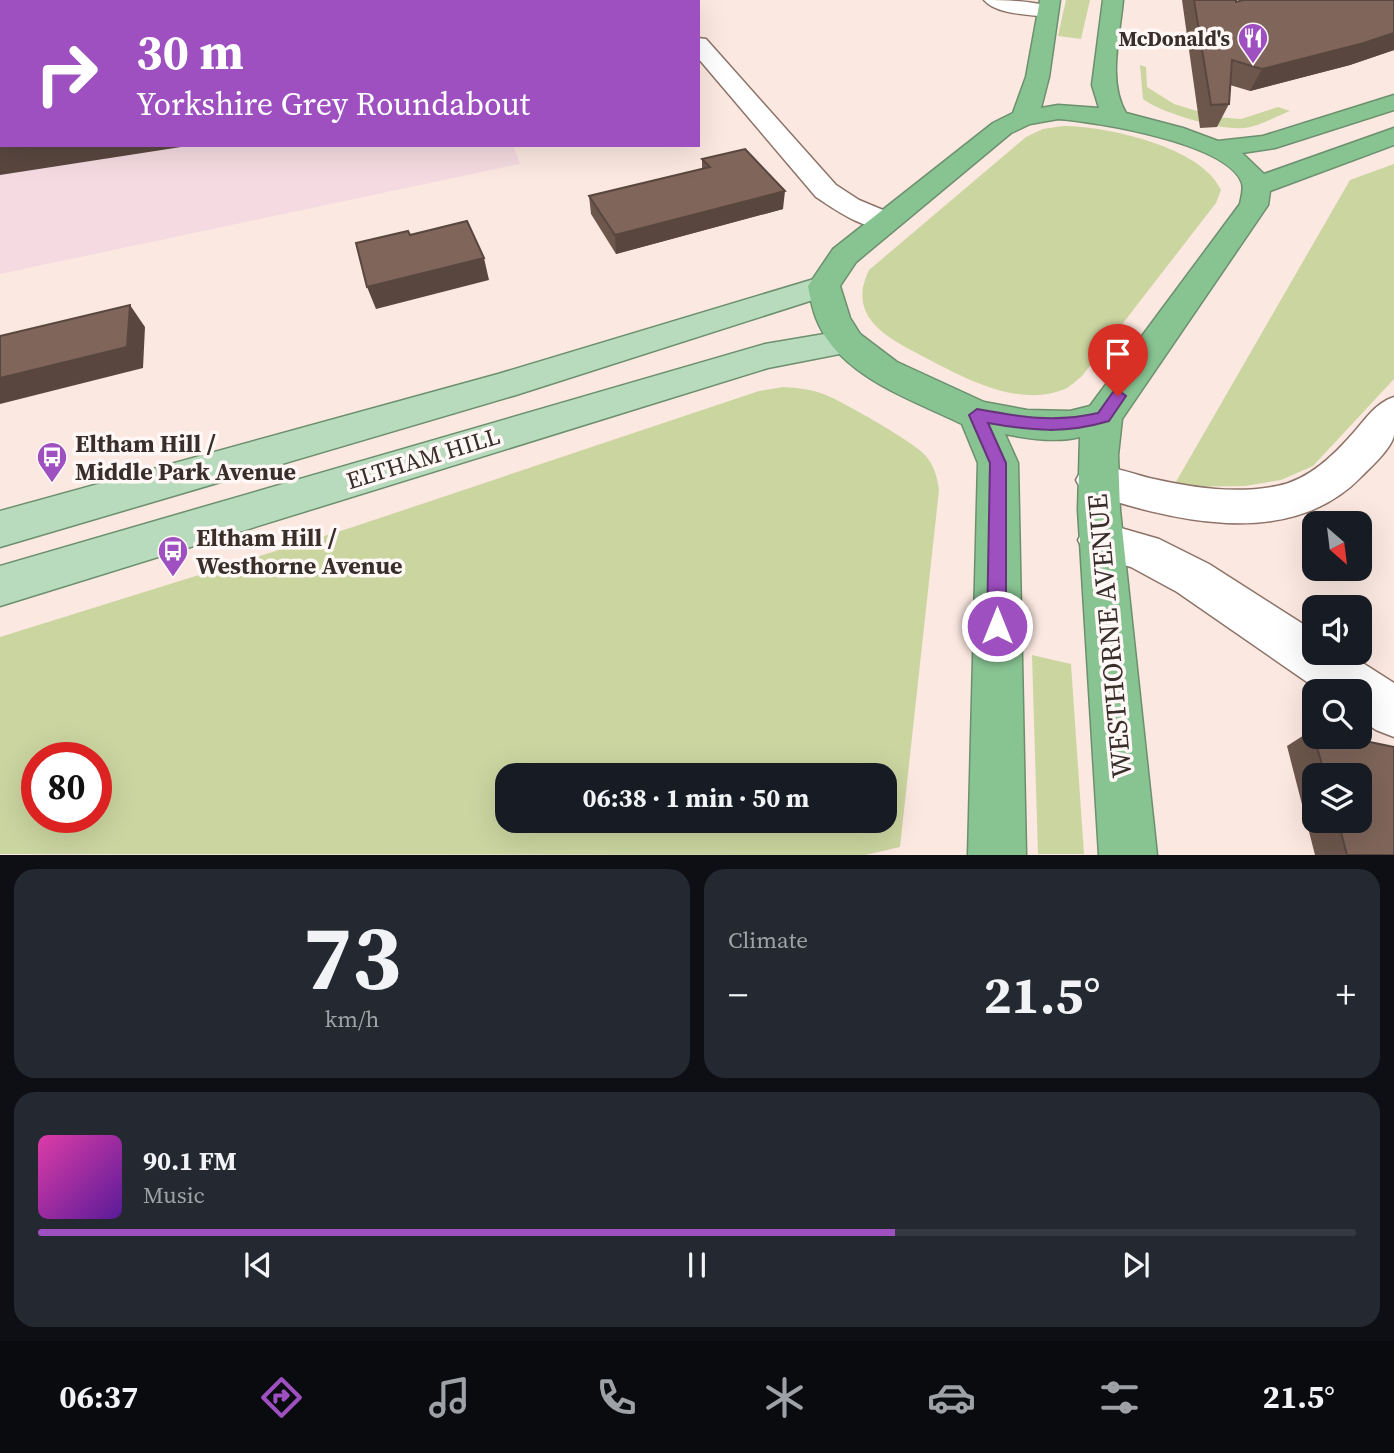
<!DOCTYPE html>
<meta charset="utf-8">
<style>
:root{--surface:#171b24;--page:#242831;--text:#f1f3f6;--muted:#9ea1a6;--line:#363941;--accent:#9e4fc0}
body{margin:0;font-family:"Source Serif 4",serif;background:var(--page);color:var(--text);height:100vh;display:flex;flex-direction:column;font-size:26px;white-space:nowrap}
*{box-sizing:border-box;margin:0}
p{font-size:23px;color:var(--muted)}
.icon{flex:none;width:38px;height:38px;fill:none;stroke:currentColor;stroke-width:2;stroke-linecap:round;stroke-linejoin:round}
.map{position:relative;height:855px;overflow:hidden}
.panel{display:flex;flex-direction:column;gap:14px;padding:14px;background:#0d0f14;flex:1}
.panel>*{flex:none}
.top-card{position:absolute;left:0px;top:0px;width:700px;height:147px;box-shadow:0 7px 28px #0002;background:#9e4fc0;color:#fff;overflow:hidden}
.needle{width:46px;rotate:152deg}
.tools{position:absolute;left:1302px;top:511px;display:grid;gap:14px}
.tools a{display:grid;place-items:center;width:70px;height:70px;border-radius:14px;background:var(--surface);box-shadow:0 7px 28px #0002;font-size:35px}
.speed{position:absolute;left:21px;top:742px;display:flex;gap:14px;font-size:35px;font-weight:700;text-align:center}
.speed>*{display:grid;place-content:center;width:91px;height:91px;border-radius:50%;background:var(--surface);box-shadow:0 7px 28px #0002;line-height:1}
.speed .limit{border:10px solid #d22;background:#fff;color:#111}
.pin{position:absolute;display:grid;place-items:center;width:60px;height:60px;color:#fff;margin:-72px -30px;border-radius:50% 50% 50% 0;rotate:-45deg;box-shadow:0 0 7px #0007}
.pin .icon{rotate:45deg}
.me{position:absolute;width:77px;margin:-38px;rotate:0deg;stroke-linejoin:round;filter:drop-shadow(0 0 5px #0008)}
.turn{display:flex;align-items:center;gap:24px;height:147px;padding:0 21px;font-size:32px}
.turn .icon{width:91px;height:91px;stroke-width:2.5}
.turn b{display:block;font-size:49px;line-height:60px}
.big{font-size:52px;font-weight:700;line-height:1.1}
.panel .widget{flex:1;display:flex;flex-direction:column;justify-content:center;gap:10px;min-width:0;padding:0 24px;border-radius:21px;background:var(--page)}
.panel .dial{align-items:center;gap:0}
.dial b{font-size:91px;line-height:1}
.song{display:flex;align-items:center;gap:21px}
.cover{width:84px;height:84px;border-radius:10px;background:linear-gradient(135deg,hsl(320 70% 55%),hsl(270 70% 35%))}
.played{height:7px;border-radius:4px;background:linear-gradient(90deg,var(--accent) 65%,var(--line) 65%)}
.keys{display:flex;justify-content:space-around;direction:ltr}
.heat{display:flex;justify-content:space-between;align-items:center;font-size:38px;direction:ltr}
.panel .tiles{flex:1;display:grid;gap:14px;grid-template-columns:1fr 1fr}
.widget:last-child{grid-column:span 2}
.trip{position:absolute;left:495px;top:763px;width:402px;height:70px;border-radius:21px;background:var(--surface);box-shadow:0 7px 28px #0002;font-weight:700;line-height:70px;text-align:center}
.tab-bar{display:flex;height:112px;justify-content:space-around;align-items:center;background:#090b0e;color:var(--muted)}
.tab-bar .icon{width:49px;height:49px}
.tab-bar .active{color:var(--accent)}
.tab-bar b{font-size:32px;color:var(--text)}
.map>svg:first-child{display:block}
</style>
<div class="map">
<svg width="1394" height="855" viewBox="0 0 1394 855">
<rect width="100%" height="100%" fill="#fbe8e1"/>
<path fill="#f5dbe1" d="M0,0L455,2H2V145H513L520,164L0,274Z"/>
<path fill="#cbd5a0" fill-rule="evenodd" d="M1066,0H1090L1081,39L1058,36Z
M1140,65L1146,67L1147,87L1174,104L1217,117L1241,119L1278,107L1290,111C1275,117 1258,127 1243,128C1222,131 1159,112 1143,99Z
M1063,126C1107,126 1202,147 1221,190L1216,203L1082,376C1077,380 1071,386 1065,389C1020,408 966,379 928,359C891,340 845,319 869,270L1026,137L1043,129Z
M1394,164V379L1313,466L1281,480L1245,486L1173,487L1350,180Z
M783,387C798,388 811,389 826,395C843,402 914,442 925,455C934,465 937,476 939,490L900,847L865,855L0,854V637L353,527L759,391ZM37,758H96V817H37ZM508,775H886V821H508Z
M1032,655L1071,664L1084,854H1038Z"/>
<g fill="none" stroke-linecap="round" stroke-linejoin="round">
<g stroke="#8d7267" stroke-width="3">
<path id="minor" d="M650,0H670L672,2H651Z
M984,0C1008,0 1031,1 1054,7L1057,11L1054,15L1047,17C1029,14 997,15 984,0Z
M698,38L706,39L836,185L859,200L895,215L900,221L895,227C869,234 837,211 816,197L698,58Z
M1394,397C1394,409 1394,423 1394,435C1392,448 1371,467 1361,477C1288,552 1169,520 1082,491L1076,480L1082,469C1105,461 1130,474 1154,479C1194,488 1236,494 1277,486C1309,480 1334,455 1355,431C1367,417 1376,403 1394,397Z
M1100,522L1159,539L1209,564L1314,631V653H1347L1394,683V737L1376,730L1360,719V691H1320L1177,592L1131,567L1085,553L1078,540L1085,527Z"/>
</g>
<g stroke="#6c8f6d" stroke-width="3">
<path id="major" d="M824,276L835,279L840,286L835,293L516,395L0,547V511L498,374Z
M848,330L860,334L865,342L860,350L768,368L0,606V566L765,344Z"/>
</g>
<g stroke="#6c8f6d" stroke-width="3">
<path id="highway" d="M1040,0H1060L1049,77L1041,108L1058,105L1099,108L1092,85L1103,0H1123C1120,36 1107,81 1126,113L1183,128L1218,141L1263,136L1394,95V110L1275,148L1242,153L1264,174L1394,128V145L1270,191L1268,205L1122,419L1118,455L1120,510L1157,855H1099L1078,510L1080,437C1056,443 1029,439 1005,434L1018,463L1026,855H968L978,463L962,424C911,399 838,376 816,318C812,308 810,296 808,286L833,249L993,123L1013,113L1026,77ZM1058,119C1097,122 1228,143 1242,183C1244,190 1241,198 1240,204L1090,406L1070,411L1027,410L984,402L897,362L860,334L850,318L840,286L856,262L1011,133L1030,124Z"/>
</g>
<use href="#minor" fill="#fff" fill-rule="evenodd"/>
<use href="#major" fill="#b8dbbe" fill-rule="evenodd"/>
<use href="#highway" fill="#88c392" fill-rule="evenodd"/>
</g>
<path fill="#6d574d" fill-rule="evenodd" d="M1182,0H1236V2L1394,0V50L1350,65L1250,91L1230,85L1229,104L1217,127L1200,128Z
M702,159L783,209L616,254L591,214L589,196L702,169Z
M1312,730H1314V737H1346L1394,747V855H1315L1287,746ZM1314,775H1360V821H1314Z"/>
<path fill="#59473f" d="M230,0H243V2H230Z
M1394,33V50L1350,65L1250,91L1262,69Z
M0,141H2V145H194L0,175Z
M785,191L783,209L616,254L615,235Z
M484,258L489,280L376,309L367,287Z
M130,305L145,327L143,368L0,404V378Z"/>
<path fill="#7f655a" stroke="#59473f" stroke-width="2" d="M0,0H230V2H2V141H0Z
M1194,0H1236V2L1243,0H1394V33L1364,43L1262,69L1232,60L1229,104L1211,105Z
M745,149L785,191L615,235L589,196L710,167L702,159Z
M467,221L484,258L367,287L356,243L408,231L410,235Z
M130,305L127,347L0,378V336Z
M1312,730H1314V737H1346L1394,747V855H1347L1338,821H1360V775H1325Z"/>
<path fill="#9e4fc0" stroke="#67337d" stroke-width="2" d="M1118,390L1126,396L1109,421C1065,434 1033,431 988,423L1006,463V626L1004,632L997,635L990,632L987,626L990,463L969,415L977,409C1021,417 1054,423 1098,413L1113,392Z"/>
<defs>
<g id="restaurant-pin" transform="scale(1.575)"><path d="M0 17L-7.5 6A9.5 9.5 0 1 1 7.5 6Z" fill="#9e4fc0" stroke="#fff8f6"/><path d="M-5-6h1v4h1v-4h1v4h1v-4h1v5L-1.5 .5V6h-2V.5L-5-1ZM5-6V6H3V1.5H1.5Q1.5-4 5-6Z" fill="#fff"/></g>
<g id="bus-pin" transform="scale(1.575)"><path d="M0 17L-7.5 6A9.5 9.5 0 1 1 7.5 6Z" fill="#9e4fc0" stroke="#fff8f6"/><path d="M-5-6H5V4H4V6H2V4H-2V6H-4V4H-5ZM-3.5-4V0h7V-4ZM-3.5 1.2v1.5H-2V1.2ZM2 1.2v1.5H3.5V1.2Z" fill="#fff"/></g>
</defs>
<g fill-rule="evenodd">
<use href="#restaurant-pin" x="1253" y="38"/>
<use href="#bus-pin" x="52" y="457"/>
<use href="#bus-pin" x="173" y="551"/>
</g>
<g text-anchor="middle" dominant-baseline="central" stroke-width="7" stroke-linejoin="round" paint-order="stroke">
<g font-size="21" font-weight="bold" fill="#392e29" stroke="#fff8f6" text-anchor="end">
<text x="1230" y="38">McDonald's</text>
</g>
<g font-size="24" font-weight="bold" fill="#392e29" stroke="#fff8f6" text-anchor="start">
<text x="75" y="443">Eltham Hill /<tspan x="75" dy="28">Middle Park Avenue</tspan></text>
<text x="196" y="537">Eltham Hill /<tspan x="196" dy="28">Westhorne Avenue</tspan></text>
</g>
<g font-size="24" fill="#392e29" stroke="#fff8f6">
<text transform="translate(423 458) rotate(-17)">ELTHAM HILL</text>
</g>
<g font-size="28" fill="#392e29" stroke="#fff8f6">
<text transform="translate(1109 636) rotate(-95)">WESTHORNE AVENUE</text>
</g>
</g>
</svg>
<div class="tools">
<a><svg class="needle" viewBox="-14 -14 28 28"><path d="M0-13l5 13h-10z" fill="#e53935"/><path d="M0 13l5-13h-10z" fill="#9ea1a6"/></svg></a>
<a><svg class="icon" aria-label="sound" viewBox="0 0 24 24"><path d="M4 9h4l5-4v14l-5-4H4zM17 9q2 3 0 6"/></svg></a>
<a><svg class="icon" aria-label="search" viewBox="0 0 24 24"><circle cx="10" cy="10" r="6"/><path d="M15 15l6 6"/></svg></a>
<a><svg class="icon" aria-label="layers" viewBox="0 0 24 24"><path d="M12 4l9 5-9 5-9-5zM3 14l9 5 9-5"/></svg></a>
</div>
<div class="speed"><div class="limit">80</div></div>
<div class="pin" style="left:1118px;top:396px;background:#d93025"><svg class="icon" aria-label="arrive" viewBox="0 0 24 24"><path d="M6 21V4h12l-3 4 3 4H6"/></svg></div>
<svg class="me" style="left:997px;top:626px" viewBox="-20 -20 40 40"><circle r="17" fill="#9e4fc0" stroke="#fff" stroke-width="3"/><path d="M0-11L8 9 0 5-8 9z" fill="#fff"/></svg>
<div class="trip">06:38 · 1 min · 50 m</div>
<div class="top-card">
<div class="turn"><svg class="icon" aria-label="right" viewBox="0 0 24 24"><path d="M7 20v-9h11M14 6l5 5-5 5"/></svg><div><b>30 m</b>Yorkshire Grey Roundabout</div></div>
</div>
</div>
<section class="panel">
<div class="tiles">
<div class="widget dial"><b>73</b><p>km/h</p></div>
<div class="widget"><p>Climate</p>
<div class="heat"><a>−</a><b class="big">21.5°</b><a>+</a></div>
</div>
<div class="widget">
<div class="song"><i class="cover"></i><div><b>90.1 FM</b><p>Music</p></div></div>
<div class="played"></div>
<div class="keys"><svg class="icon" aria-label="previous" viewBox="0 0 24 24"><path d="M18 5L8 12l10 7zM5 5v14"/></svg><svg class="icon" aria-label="pause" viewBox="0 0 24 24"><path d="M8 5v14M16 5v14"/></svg><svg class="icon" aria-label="next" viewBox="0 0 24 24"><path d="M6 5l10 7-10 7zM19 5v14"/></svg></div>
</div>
</div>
</section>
<nav class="tab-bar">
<b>06:37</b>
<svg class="icon active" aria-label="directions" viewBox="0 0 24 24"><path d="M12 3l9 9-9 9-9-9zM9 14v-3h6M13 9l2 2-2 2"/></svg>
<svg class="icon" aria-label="music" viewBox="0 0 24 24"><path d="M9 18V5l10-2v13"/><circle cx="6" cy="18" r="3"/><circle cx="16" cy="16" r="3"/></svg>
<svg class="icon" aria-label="phone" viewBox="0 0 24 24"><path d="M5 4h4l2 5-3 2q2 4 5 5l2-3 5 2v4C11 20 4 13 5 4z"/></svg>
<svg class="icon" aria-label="climate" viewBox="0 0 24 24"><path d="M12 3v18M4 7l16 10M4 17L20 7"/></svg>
<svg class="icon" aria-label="car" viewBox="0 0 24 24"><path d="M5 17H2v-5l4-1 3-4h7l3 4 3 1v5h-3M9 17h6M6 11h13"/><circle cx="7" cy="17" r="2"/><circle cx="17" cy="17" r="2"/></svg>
<svg class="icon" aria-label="filters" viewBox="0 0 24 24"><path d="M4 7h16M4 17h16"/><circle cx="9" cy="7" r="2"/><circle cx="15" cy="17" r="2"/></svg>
<b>21.5°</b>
</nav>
